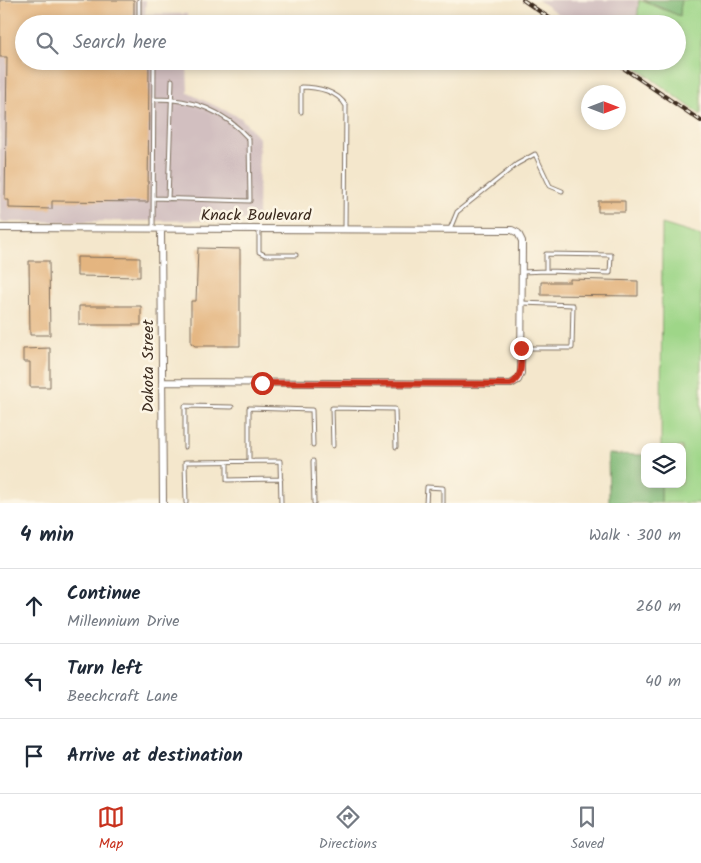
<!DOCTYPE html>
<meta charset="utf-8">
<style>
:root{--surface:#fff;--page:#f6f6f7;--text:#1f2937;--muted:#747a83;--line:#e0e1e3;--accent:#c8321e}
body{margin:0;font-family:Kalam,sans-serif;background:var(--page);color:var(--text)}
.controls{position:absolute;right:15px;bottom:15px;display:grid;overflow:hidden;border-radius:10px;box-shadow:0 2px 8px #0003}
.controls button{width:45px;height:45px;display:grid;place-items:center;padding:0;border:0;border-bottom:1px solid var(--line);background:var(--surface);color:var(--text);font:25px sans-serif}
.compass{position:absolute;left:581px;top:85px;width:45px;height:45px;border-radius:50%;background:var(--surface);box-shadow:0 2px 8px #0003;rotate:90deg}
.stop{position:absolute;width:15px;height:15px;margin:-11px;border:4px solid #c8321e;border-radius:50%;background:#fff}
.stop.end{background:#c8321e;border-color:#fff;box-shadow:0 1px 5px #0008}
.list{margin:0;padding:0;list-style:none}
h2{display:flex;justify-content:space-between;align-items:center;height:65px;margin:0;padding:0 20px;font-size:21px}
h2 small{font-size:16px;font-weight:400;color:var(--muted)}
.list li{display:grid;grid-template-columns:32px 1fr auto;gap:15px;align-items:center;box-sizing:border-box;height:75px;padding:0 20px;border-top:1px solid var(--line)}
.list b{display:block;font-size:19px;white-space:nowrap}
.list p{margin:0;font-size:16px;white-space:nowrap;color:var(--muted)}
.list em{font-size:16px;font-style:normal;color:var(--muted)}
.icon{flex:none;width:28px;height:28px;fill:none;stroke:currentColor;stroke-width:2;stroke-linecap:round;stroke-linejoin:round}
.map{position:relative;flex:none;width:701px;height:503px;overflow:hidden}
.search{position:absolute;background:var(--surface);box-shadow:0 2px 8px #0003;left:15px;right:15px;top:15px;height:55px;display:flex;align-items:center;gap:12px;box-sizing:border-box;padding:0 18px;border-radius:28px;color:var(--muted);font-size:19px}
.sheet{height:290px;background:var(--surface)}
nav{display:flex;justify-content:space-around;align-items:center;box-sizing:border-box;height:70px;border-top:1px solid var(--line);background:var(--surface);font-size:14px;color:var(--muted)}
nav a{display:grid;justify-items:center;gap:2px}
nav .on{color:var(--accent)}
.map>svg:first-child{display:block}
</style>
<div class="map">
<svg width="701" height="503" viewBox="0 0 701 503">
<rect width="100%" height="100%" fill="#fcf5e5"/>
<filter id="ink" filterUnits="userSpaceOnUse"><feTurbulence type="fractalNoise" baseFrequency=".02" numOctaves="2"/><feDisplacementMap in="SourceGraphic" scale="10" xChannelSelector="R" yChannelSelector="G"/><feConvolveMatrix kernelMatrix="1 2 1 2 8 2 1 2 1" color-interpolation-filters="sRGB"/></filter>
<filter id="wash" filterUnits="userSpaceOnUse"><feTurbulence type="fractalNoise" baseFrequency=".0096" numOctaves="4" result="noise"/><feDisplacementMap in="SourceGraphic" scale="20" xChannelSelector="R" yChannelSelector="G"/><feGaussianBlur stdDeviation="1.12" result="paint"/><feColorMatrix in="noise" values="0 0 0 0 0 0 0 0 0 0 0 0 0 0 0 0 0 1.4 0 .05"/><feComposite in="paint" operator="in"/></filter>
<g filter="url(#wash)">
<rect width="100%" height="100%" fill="#f4e7cc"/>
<path fill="#d2bfc0" d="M 0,0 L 146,0 L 145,14 L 187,14 L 187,24 L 24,24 L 24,61 L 187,61 L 188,93 L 241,118 L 259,138 L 258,220 L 0,222 Z
M 538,0 L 639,0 L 637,24 L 573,24 Z"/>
<path fill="#9ed688" stroke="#6c8053" d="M 639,0 L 680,16 L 681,0 L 701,0 L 701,115 L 636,67 L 636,61 L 677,61 L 677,24 L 637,24 Z
M 662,224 L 701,236 L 701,503 L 661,503 L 661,484 L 682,484 L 682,447 L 661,447 Z"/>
<path fill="#7eb774" stroke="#5c7049" d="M 643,0 L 681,0 L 680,16 Z
M 608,454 L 645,455 L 645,484 L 661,484 L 661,503 L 609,503 Z"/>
<g id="blocks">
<path fill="#e4b580" d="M 0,0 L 134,0 L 134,24 L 24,24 L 24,61 L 149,61 L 148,202 L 52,201 L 52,209 L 9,208 L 9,200 L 5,200 L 7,57 L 0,57 Z
M 598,201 L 625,201 L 625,212 L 598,212 Z
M 198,248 L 240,249 L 240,346 L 195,346 L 191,343 L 191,301 L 196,301 Z
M 77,257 L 140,258 L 140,277 L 77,276 Z
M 29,261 L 49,261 L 50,335 L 30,335 Z
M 570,279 L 638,281 L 638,296 L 541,295 L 541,282 L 570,282 Z
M 79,306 L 141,306 L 141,325 L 79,325 Z
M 50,348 L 50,387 L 30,387 L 30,362 L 23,362 L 23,349 Z"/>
</g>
</g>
<g filter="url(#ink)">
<use href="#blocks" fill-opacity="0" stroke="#7c6c5b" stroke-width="1"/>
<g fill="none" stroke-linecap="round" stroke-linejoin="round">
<defs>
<path id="service" d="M 139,0 L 139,24
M 301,112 L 301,87 C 317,87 338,91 346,106 L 345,229
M 153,198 L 250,201 L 249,139 C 223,110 193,99 155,99
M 168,199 L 172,80
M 153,228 L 154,61
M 259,229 L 259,252 L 265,255 L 296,255
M 450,229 L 457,212 L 517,164 L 535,154 L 550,186 L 562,191
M 522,272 L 546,271 L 546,254 L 611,255 L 610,273 L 546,271
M 521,348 L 572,348 L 573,305 L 522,303
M 333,446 L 332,408 L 395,409 L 396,447
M 185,447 L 185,406 L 232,407
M 249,461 L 249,408 L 312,410 L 313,445
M 313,461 L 314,503
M 227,462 L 227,480 L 281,479
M 186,503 L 185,462 L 280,461 L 281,503
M 426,503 L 427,487 L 443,488 L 443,503"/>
<path id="minor" d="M 0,228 L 512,230 L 518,233 L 522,241 L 521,373 L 518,380 L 511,384 L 162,382
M 161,229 L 163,503"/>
</defs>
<use href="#service" stroke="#7c6c5b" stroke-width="5"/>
<use href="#minor" stroke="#7c6c5b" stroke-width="8"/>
<use href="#service" stroke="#fff" stroke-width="3"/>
<use href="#minor" stroke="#fff" stroke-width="6"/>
<defs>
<path id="rail" d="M 523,0 L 558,24
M 613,61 L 701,121"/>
</defs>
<use href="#rail" stroke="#3b2a1e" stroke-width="4"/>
<use href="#rail" stroke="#fcf5e5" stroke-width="2" stroke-dasharray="5.5" stroke-linecap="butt"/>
</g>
</g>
<g fill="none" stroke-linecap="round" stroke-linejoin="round" filter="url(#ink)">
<path stroke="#c8321e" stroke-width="6" d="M 262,383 L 511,384 C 524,376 521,362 521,348"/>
</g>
<g text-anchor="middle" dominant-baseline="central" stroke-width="5" stroke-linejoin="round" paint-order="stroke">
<g font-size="16" fill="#3b2a1e" stroke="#fcf5e5">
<text x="256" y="215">Knack Boulevard</text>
<text transform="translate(148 366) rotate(-90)">Dakota Street</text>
</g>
</g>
</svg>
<div class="controls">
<button><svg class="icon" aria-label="layers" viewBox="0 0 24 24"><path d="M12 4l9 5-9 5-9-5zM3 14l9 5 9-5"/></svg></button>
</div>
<svg class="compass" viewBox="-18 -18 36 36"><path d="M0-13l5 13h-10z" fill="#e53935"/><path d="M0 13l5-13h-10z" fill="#747a83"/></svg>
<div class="stop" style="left:262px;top:383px"></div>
<div class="stop end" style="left:521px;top:348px"></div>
<div class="search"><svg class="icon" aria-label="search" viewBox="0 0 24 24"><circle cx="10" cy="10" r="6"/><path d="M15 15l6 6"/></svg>Search here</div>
</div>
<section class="sheet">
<h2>4 min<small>Walk · 300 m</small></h2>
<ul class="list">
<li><svg class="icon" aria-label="ahead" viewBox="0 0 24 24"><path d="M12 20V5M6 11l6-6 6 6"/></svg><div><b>Continue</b><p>Millennium Drive</p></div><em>260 m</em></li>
<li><svg class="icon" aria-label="left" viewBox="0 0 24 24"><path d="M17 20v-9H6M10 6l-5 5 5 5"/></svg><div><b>Turn left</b><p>Beechcraft Lane</p></div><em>40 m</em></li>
<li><svg class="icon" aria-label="arrive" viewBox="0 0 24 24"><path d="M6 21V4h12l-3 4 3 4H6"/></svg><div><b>Arrive at destination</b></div></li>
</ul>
</section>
<nav>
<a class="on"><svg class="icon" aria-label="map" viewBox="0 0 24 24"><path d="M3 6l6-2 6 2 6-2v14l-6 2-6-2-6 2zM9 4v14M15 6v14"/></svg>Map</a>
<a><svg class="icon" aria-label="directions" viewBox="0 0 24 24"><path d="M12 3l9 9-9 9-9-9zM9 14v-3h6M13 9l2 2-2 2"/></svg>Directions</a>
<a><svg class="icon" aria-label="saved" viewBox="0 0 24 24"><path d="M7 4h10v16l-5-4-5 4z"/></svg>Saved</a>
</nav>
